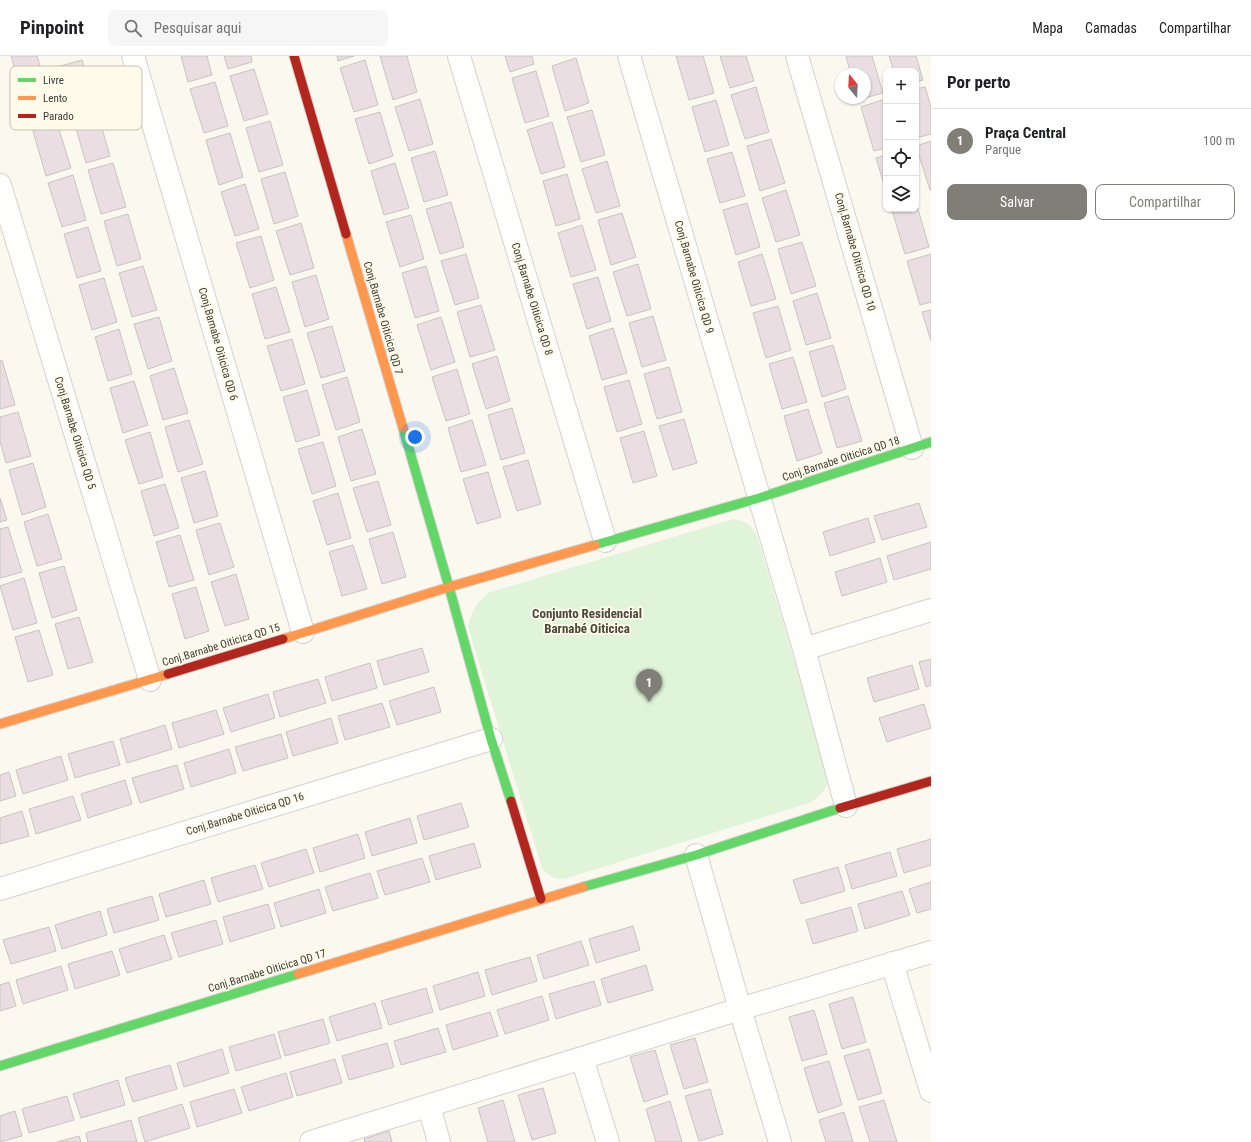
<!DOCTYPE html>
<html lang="pt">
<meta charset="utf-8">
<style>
:root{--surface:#fff;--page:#f6f6f6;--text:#202124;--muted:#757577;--line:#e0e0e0;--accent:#7f7e77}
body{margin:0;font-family:"Roboto Condensed",sans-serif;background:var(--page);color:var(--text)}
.controls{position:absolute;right:12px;top:12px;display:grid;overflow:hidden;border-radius:8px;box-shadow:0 1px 3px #0004}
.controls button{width:36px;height:36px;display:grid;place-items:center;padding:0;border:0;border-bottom:1px solid var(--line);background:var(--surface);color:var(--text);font:20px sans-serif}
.compass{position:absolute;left:835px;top:12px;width:36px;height:36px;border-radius:50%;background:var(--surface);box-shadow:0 1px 3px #0004;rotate:342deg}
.you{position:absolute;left:415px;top:381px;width:14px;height:14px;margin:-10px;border:3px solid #fff;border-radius:50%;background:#1a73e8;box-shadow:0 0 0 6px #1a73e833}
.badge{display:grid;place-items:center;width:26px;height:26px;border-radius:50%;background:var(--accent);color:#fff;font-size:13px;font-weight:700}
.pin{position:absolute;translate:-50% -33px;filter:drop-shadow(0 1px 2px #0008)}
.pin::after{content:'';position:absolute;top:21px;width:14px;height:12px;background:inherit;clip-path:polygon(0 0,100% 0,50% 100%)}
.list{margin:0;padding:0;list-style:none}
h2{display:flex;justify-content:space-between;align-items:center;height:52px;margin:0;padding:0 16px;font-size:17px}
h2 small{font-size:13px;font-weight:400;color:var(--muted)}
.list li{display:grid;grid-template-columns:26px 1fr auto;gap:12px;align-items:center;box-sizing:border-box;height:64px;padding:0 16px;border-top:1px solid var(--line)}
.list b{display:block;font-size:15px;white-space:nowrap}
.list p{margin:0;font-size:13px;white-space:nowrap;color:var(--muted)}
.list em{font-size:13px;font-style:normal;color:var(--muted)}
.actions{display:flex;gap:8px;padding:12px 16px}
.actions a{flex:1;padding:9px 0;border:1px solid var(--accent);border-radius:8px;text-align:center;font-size:14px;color:var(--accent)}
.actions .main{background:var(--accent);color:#fff}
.icon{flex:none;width:22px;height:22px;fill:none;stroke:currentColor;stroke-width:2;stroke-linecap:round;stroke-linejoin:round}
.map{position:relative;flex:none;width:931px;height:1086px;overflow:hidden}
header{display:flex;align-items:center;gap:24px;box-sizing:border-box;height:56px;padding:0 20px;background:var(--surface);border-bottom:1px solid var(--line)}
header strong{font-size:19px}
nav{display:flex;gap:22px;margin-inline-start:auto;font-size:14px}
.search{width:280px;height:36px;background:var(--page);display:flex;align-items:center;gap:10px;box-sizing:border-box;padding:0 14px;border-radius:8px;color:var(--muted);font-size:15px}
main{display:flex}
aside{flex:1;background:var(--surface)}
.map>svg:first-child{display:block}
</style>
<header>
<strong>Pinpoint</strong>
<div class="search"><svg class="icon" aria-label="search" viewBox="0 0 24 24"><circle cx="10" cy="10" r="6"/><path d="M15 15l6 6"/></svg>Pesquisar aqui</div>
<nav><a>Mapa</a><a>Camadas</a><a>Compartilhar</a></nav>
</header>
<main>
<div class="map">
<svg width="931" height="1086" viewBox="0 0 931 1086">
<rect width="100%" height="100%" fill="#faf8ef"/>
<path fill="#dff4d8" d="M 733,463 C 745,465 752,469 757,480 L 829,721 C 826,734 821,741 809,747 L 564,823 C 554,823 548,820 542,812 L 468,571 C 472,554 476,548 488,537 Z"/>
<path fill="#eadee3" stroke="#c7c4c1" d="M 11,0 L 37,0 L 40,10 L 16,17 Z
M 181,0 L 207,0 L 212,19 L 188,26 Z
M 224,0 L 251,0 L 252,6 L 228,13 Z
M 337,0 L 354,0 L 338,5 Z
M 380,0 L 407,0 L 417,36 L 393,44 Z
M 505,0 L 532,0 L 534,8 L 510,16 Z
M 676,0 L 703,0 L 714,37 L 689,44 Z
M 720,0 L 746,0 L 754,25 L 730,32 Z
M 846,0 L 872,0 L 883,37 L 865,42 L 865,18 L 851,18 Z
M 889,0 L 916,0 L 923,24 L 916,26 L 916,15 L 894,15 Z
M 576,2 L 589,47 L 565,55 L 552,10 Z
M 82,4 L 95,48 L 71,56 L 57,11 Z
M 365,4 L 378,49 L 354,56 L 340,12 Z
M 254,13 L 268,58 L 244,65 L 230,20 Z
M 536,15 L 549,60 L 525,67 L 512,22 Z
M 215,26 L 228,70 L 204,77 L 190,33 Z
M 756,31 L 769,76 L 745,83 L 731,39 Z
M 925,31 L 931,51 L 931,78 L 916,82 L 916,33 Z
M 420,43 L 433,88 L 409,95 L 395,51 Z
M 885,43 L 886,92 L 874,95 L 861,51 Z
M 716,44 L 729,89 L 705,96 L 692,51 Z
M 592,54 L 605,99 L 581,106 L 567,61 Z
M 97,55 L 110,100 L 86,107 L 73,62 Z
M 380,56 L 393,100 L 369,108 L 355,63 Z
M 270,65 L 283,109 L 259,116 L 246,72 Z
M 552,66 L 565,111 L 541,118 L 527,74 Z
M 57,67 L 71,112 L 46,120 L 33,75 Z
M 230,77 L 243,121 L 219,129 L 206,84 Z
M 771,83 L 785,127 L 760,135 L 747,90 Z
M 931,85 L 931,134 L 930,134 L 916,90 Z
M 435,95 L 448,139 L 424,146 L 411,102 Z
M 732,96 L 745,140 L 720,147 L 707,103 Z
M 886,99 L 886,135 L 876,102 Z
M 607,105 L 620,150 L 596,157 L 582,113 Z
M 113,107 L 126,151 L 101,158 L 88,114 Z
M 395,107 L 409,152 L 384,159 L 371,115 Z
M 285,116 L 298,160 L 274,168 L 261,123 Z
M 567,118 L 580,163 L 556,170 L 543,125 Z
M 73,119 L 86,164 L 62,171 L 48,127 Z
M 245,128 L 259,173 L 235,180 L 221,136 Z
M 786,134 L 800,179 L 776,186 L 762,142 Z
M 451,146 L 464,191 L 440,198 L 426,153 Z
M 916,146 L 929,191 L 905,198 L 892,154 L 916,153 Z
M 747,147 L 760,191 L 736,199 L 723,154 Z
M 622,157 L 636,201 L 611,209 L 598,164 Z
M 128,158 L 141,203 L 117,210 L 104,165 Z
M 411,159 L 424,203 L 400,211 L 386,166 Z
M 301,167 L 314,212 L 290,219 L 276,175 Z
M 582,169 L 596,214 L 571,221 L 558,177 Z
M 88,171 L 101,215 L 77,222 L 64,178 Z
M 261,180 L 274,224 L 250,232 L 236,187 Z
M 802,186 L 816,230 L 791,238 L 778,193 Z
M 466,198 L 479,242 L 455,249 L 441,205 Z
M 762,198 L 776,243 L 751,250 L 738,206 Z
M 931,198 L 931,246 L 920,249 L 907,205 Z
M 638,208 L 651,253 L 627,260 L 613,216 Z
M 143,210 L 157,254 L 132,261 L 119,217 Z
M 426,210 L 439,255 L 415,262 L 402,217 Z
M 316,219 L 329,263 L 305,271 L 292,226 Z
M 598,221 L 611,265 L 587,273 L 573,228 Z
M 104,222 L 117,266 L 92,274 L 79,229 Z
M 276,231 L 290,276 L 265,283 L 252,238 Z
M 817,237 L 831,282 L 806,289 L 793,245 Z
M 481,249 L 495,294 L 470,301 L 457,256 Z
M 778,250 L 791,294 L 766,302 L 753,257 Z
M 931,254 L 931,285 L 922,256 Z
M 653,260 L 666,304 L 642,311 L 629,267 Z
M 159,261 L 172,305 L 148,313 L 134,268 Z
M 441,261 L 455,306 L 431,314 L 417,269 Z
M 332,270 L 345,315 L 321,322 L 307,277 Z
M 613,272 L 627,317 L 602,324 L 589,280 Z
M 119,273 L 132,318 L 108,325 L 95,281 Z
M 292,283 L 305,328 L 281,335 L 267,290 Z
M 833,289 L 846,333 L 822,341 L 809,296 Z
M 497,300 L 510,345 L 486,353 L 472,308 Z
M 793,301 L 807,346 L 782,353 L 769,308 Z
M 2,304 L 15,349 L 0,353 L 0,305 Z
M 669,311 L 682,356 L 657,363 L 644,318 Z
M 174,312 L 188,357 L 163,364 L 150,320 Z
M 457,313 L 470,358 L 446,365 L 432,321 Z
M 347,321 L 360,366 L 336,374 L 322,329 Z
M 629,324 L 642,368 L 617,376 L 604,331 Z
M 134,325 L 148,369 L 123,377 L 110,332 Z
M 307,334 L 320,379 L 296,386 L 283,341 Z
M 848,340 L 862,385 L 837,392 L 824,347 Z
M 512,352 L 525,397 L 501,404 L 488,359 Z
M 808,353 L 822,397 L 797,405 L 784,360 Z
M 18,356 L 31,400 L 6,407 L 0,385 L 0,361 Z
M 684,363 L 697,407 L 673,414 L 659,370 Z
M 189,364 L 203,408 L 178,416 L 165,371 Z
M 472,364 L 486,409 L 461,416 L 448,372 Z
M 362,373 L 376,418 L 351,425 L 338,381 Z
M 644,375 L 657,420 L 633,427 L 620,382 Z
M 150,376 L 163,421 L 139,428 L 125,384 Z
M 323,386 L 336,430 L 312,438 L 298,393 Z
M 528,404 L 541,448 L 517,455 L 503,411 Z
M 33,407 L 46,451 L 22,459 L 9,414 Z
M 205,415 L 218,460 L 194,467 L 181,422 Z
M 488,416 L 501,461 L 477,468 L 463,423 Z
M 378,425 L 391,469 L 367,476 L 353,432 Z
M 165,428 L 179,472 L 154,480 L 141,435 Z
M 338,437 L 351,482 L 327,489 L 313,445 Z
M 0,442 L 7,464 L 0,466 Z
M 919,447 L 927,471 L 882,484 L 874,460 Z
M 48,458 L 62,503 L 37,510 L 24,466 Z
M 868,462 L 875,486 L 830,500 L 823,476 Z
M 220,467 L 234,511 L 209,519 L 196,474 Z
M 8,471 L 22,516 L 0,522 L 0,473 Z
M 393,476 L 406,521 L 382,528 L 369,483 Z
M 180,479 L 194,524 L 169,531 L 156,486 Z
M 931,486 L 931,513 L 894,524 L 887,500 Z
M 353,489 L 367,533 L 342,540 L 329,496 Z
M 880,502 L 887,526 L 842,540 L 835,516 Z
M 64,510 L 77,554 L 52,562 L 39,517 Z
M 236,518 L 249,563 L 225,570 L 211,526 Z
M 24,522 L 37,567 L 13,574 L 0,530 Z
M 196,531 L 209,575 L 185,583 L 172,538 Z
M 79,561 L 93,606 L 68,613 L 55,568 Z
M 39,574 L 53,619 L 28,626 L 15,581 Z
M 422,592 L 429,616 L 384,629 L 377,605 Z
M 931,603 L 931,629 L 926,631 L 919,606 Z
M 370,607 L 377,632 L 332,645 L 325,621 Z
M 912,609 L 919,633 L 874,646 L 867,622 Z
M 318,623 L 326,647 L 280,661 L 273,636 Z
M 434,631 L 441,656 L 397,669 L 389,645 Z
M 268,638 L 275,662 L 231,676 L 223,652 Z
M 382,647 L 390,671 L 345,684 L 338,660 Z
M 924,648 L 931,672 L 887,686 L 879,662 Z
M 216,654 L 224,678 L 179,692 L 172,667 Z
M 331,662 L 338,687 L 293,700 L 286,676 Z
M 165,669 L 172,693 L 127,707 L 120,683 Z
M 281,678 L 288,702 L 243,715 L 235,691 Z
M 113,685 L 120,709 L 75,722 L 68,698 Z
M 229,693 L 236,717 L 191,731 L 184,707 Z
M 61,700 L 68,724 L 23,738 L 16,714 Z
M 177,709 L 184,733 L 140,747 L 132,722 Z
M 9,716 L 16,740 L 0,745 L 0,719 Z
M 125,724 L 132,748 L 88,762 L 81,738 Z
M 73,740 L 81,764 L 36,778 L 29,753 Z
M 461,747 L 469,771 L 424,784 L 417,760 Z
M 22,755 L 29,780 L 0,788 L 0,762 Z
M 410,762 L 417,787 L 372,800 L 365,776 Z
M 358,778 L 365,802 L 320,816 L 313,792 Z
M 931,783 L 931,809 L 904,817 L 897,793 Z
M 474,787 L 481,811 L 436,824 L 429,800 Z
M 306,793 L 314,817 L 269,831 L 261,807 Z
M 890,796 L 897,820 L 852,833 L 845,809 Z
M 422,802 L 430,826 L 385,839 L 377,815 Z
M 255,809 L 263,833 L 218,846 L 211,822 Z
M 838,811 L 845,835 L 801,848 L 793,824 Z
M 370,817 L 378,842 L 333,855 L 325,831 Z
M 204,824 L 211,848 L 166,861 L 159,838 Z
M 931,826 L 931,853 L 917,857 L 909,833 Z
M 319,833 L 326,857 L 281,871 L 274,847 Z
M 902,835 L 910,859 L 865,873 L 858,848 Z
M 152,840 L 159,864 L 114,877 L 107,853 Z
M 268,848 L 275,872 L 230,886 L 223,861 Z
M 851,851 L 858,875 L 813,888 L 806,864 Z
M 100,855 L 107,879 L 62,893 L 55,869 Z
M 216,864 L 223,888 L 179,901 L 171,877 Z
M 633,870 L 640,894 L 596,907 L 589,883 Z
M 49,871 L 56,895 L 11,908 L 3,884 Z
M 164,879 L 172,903 L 127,917 L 119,893 Z
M 581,885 L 589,909 L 544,923 L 537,899 Z
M 112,895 L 120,919 L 75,933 L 68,908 Z
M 530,901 L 537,925 L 492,939 L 485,914 Z
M 646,909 L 653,934 L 608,947 L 601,923 Z
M 61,910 L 68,934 L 23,948 L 16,924 Z
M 478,916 L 485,940 L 440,954 L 433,930 Z
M 594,925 L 601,949 L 556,963 L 549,938 Z
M 9,926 L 16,950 L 0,955 L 0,929 Z
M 426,932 L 433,956 L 389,969 L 381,945 Z
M 542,940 L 549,964 L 505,978 L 497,954 Z
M 853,941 L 866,986 L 842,993 L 829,948 Z
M 375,947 L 382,972 L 337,985 L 329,961 Z
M 814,954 L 827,998 L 802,1005 L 789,961 Z
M 490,956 L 498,980 L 453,994 L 446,969 Z
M 323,963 L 330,987 L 285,1000 L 278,976 Z
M 438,972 L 446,996 L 401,1009 L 394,985 Z
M 274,978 L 281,1002 L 236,1015 L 229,991 Z
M 695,982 L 708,1026 L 684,1033 L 670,989 Z
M 387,987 L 394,1011 L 349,1024 L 342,1000 Z
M 222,993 L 229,1017 L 184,1031 L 177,1007 Z
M 869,993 L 882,1037 L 858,1044 L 844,1000 Z
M 655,994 L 668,1038 L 644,1046 L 630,1001 Z
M 335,1003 L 342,1027 L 297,1040 L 290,1016 Z
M 829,1005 L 842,1049 L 818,1057 L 804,1012 Z
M 170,1009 L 177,1033 L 133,1046 L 125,1022 Z
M 286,1017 L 293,1041 L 249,1055 L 241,1031 Z
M 118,1024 L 125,1049 L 81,1062 L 73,1038 Z
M 543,1032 L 556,1077 L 532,1084 L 518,1039 Z
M 234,1033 L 242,1057 L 197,1071 L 190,1046 Z
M 710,1033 L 723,1078 L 699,1085 L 685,1040 Z
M 67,1040 L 74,1064 L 29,1077 L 22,1053 Z
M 503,1044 L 515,1086 L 488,1086 L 478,1052 Z
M 884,1044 L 897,1086 L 870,1086 L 859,1051 Z
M 670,1045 L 682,1086 L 656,1086 L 646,1053 Z
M 182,1048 L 190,1072 L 145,1086 L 138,1062 Z
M 15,1055 L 22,1080 L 0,1086 L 0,1060 Z
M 844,1056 L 853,1086 L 826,1086 L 819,1064 Z
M 131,1064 L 137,1086 L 88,1086 L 86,1077 Z
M 389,1075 L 392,1086 L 365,1086 L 364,1083 Z
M 79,1080 L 81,1086 L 57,1086 Z"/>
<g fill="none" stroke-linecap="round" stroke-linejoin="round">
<defs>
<path id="street" d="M 133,0 L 303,576
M 459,0 L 605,485
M 629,0 L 804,593 L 846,750
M 797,0 L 912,392
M 0,129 L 150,624
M 804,593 L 931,554
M 696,799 L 740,953 L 780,1086
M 0,833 L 491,683
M 892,907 L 931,1035
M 582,1002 L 608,1086
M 429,1050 L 439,1086
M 311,1086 L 740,953 L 931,896"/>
<path id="fast" d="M 403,372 L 449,531 L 491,683 L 511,745
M 595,489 L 759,442 L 931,386
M 583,831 L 696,799 L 840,752
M 0,1010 L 298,918"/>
<path id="slow" d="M 346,178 L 403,372
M 283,583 L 449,531 L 595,489
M 0,668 L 168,618
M 298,918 L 583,831"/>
<path id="jam" d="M 294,0 L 346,178
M 168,618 L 283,583
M 511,745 L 541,843
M 840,752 L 931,725"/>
</defs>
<use href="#street" stroke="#d4d2cc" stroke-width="24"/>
<use href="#fast" stroke="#d4d2cc" stroke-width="11"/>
<use href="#slow" stroke="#d4d2cc" stroke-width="11"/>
<use href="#jam" stroke="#d4d2cc" stroke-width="11"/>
<use href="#street" stroke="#fefefd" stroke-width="22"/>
<use href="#fast" stroke="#63d668" stroke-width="9"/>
<use href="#slow" stroke="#ff974d" stroke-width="9"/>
<use href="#jam" stroke="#b3261e" stroke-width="9"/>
</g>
<g text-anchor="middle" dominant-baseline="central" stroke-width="4" stroke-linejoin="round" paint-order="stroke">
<g font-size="11" fill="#3d3c36" stroke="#fefbeb">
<text transform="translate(855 196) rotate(74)">Conj.Barnabe Oiticica QD 10</text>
<text transform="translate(694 221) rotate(74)">Conj.Barnabe Oiticica QD 9</text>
<text transform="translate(532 243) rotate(73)">Conj.Barnabe Oiticica QD 8</text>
<text transform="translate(383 262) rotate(74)">Conj.Barnabe Oiticica QD 7</text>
<text transform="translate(218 288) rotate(74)">Conj.Barnabe Oiticica QD 6</text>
<text transform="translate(75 377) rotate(73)">Conj.Barnabe Oiticica QD 5</text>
<text transform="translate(841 403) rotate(-18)">Conj.Barnabe Oiticica QD 18</text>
<text transform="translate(221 589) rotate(-17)">Conj.Barnabe Oiticica QD 15</text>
<text transform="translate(245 758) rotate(-17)">Conj.Barnabe Oiticica QD 16</text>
<text transform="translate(267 915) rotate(-17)">Conj.Barnabe Oiticica QD 17</text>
</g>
<g font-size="13" font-weight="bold" fill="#4a483b" stroke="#fefbeb">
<text x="587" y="557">Conjunto Residencial<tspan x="587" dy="15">Barnabé Oiticica</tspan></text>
</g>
</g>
<rect x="10" y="10" width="132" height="64" rx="6" fill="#fefbeb" stroke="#c4c2b5" stroke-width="1"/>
<rect x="18" y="22" width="18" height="4" fill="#63d668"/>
<rect x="18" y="40" width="18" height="4" fill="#ff974d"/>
<rect x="18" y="58" width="18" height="4" fill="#b3261e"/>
<g font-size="11" fill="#3d3c36">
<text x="43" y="28">Livre</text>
<text x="43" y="46">Lento</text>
<text x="43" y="64">Parado</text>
</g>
</svg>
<div class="controls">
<button>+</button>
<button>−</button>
<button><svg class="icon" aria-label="locate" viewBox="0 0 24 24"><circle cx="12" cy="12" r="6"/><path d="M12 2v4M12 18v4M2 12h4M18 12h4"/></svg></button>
<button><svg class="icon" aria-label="layers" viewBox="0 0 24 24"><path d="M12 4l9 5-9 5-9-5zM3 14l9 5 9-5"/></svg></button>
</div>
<svg class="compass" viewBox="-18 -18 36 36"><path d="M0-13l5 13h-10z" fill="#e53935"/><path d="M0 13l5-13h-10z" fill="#757577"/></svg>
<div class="you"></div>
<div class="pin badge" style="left:649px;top:646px">1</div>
</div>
<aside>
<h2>Por perto<small></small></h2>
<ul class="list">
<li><span class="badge">1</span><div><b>Praça Central</b><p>Parque</p></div><em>100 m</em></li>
</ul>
<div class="actions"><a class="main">Salvar</a><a>Compartilhar</a></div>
</aside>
</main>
